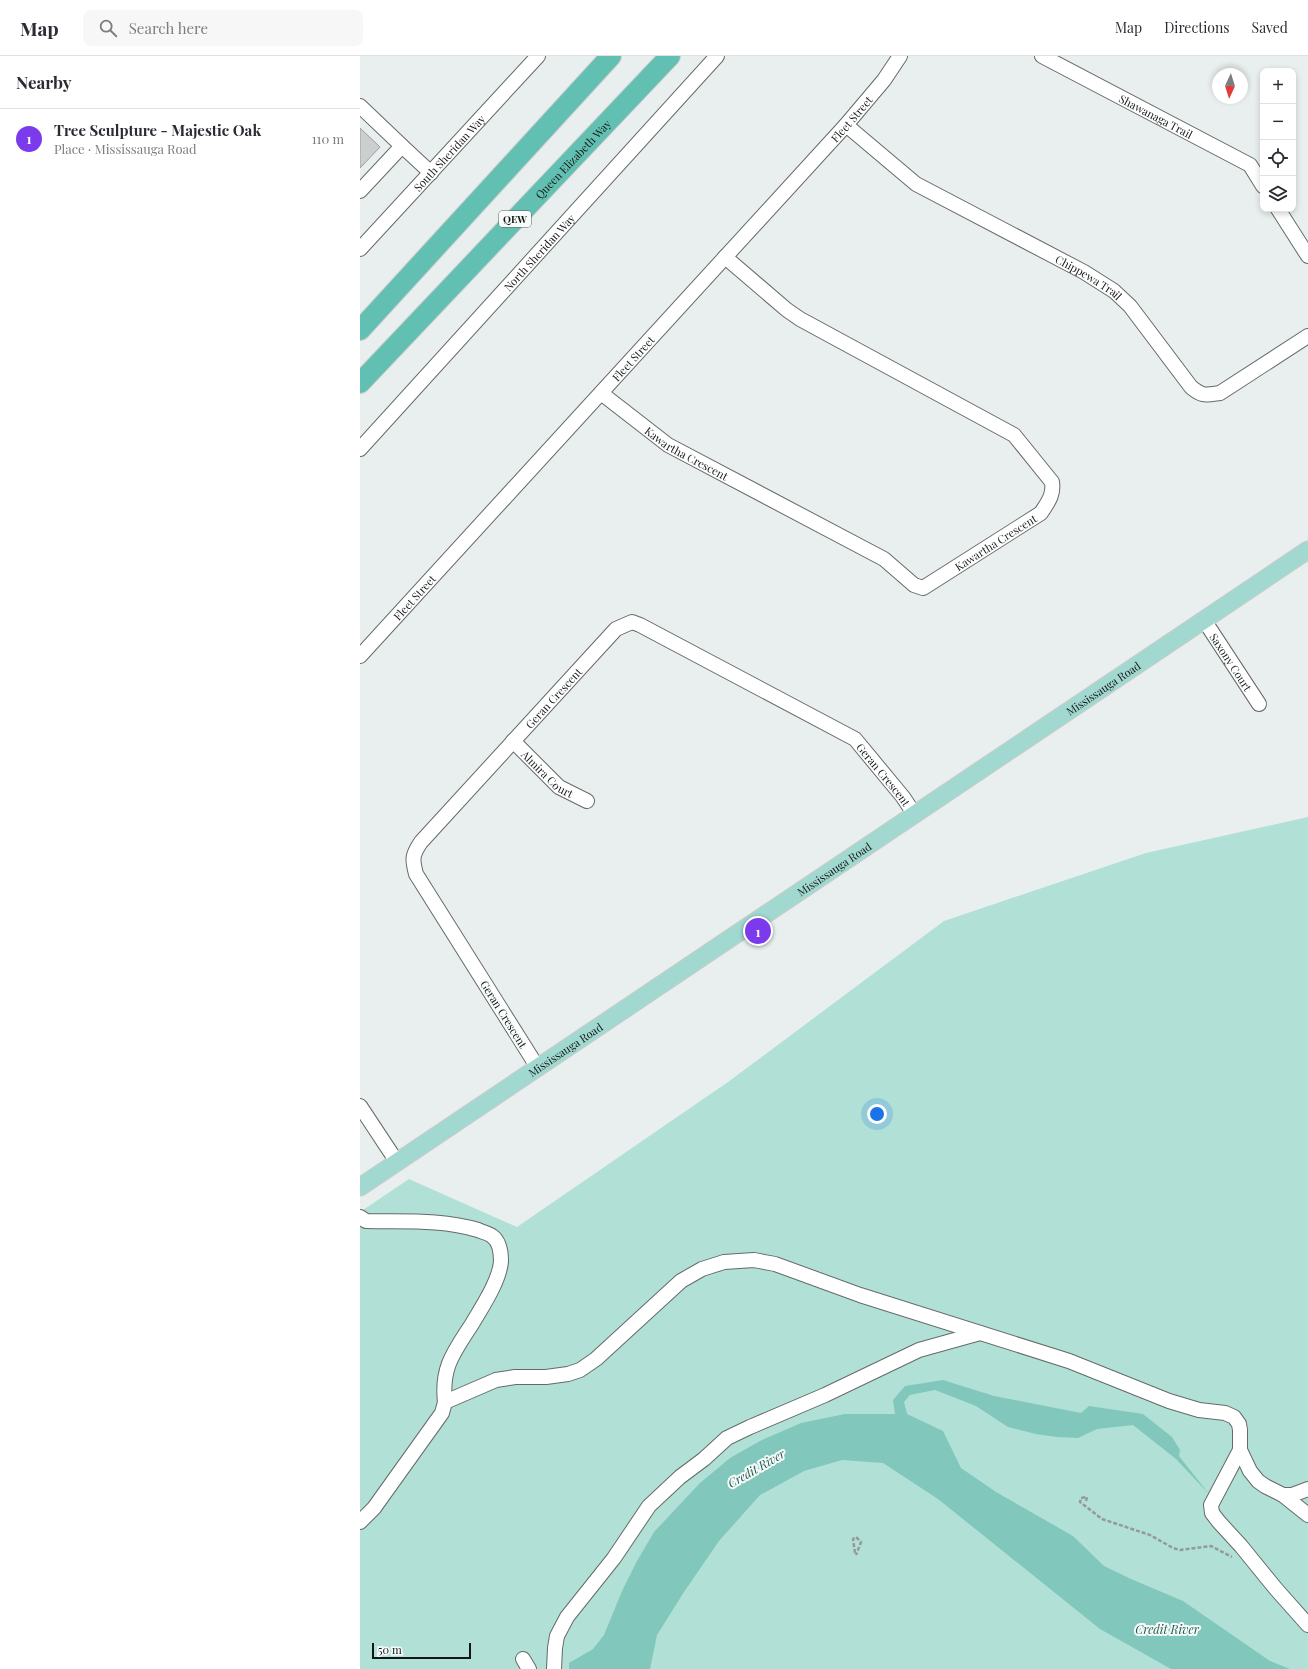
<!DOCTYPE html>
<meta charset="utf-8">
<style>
:root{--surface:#fff;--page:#f7f7f7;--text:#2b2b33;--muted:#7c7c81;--line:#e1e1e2;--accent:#7c3aed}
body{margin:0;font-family:"Playfair Display",serif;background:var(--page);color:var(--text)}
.controls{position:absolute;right:12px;top:12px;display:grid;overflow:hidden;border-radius:8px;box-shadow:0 2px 6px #0003}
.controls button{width:36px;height:36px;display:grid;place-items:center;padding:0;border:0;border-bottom:1px solid var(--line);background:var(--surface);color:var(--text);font:20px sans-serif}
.compass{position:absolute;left:852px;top:12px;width:36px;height:36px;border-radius:50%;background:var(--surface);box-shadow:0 2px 6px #0003;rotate:184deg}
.scale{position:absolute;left:12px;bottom:10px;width:99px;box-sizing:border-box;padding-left:4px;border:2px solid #141616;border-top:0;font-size:11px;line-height:14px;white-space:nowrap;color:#141616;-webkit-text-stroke:3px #f7fcfb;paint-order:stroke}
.you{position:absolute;left:517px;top:1058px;width:14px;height:14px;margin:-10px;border:3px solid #fff;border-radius:50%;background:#1a73e8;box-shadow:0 0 0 6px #1a73e833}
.badge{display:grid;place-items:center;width:26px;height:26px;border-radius:50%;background:var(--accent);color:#fff;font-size:13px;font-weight:700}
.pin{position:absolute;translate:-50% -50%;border:2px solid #fff;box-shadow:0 1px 4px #0006}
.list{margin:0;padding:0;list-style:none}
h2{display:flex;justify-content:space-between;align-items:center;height:52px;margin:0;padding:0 16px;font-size:17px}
h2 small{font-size:13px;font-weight:400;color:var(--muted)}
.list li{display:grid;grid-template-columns:26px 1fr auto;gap:12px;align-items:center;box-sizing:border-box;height:60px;padding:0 16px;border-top:1px solid var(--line)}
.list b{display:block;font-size:15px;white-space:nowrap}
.list p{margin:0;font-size:13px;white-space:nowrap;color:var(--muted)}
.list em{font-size:13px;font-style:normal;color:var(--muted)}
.icon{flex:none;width:22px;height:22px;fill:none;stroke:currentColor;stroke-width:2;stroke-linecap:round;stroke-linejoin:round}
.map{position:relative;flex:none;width:948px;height:1613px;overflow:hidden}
header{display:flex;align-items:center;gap:24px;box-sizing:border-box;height:56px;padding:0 20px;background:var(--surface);border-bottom:1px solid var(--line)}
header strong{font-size:19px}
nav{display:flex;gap:22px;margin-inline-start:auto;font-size:14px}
.search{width:280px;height:36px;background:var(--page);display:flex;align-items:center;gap:10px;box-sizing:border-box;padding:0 14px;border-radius:8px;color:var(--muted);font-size:15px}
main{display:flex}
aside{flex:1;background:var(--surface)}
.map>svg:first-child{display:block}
</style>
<header>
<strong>Map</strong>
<div class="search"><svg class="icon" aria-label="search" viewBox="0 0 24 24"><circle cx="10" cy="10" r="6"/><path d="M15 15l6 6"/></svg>Search here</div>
<nav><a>Map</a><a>Directions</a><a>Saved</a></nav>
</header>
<main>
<aside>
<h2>Nearby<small></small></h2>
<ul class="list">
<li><span class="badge">1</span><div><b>Tree Sculpture - Majestic Oak</b><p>Place · Mississauga Road</p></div><em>110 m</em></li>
</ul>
</aside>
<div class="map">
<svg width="948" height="1613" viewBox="0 0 948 1613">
<rect width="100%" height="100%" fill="#e9efee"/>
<path fill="#b1e0d7" d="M 948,761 L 948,1613 L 0,1613 L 0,1156 L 49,1123 L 157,1171 L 368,1026 L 584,865 L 786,797 Z"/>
<path fill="#81c7bb" d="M 583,1324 L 634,1340 L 721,1357 L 729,1350 L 783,1358 L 812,1381 L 820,1394 L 819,1400 L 849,1438 L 816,1403 L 773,1369 L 737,1373 L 718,1382 L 697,1381 L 676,1378 L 648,1371 L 616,1350 L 575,1334 L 550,1339 L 544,1346 L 547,1358 L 583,1375 L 601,1412 L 636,1436 L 713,1480 L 744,1510 L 771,1523 L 823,1545 L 910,1605 L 930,1613 L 811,1613 L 740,1573 L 578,1443 L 523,1407 L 482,1404 L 444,1415 L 400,1439 L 359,1485 L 324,1536 L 297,1579 L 290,1613 L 209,1613 L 209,1607 L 233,1593 L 244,1579 L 262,1535 L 277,1505 L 294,1476 L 340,1427 L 370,1402 L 400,1385 L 441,1367 L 485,1358 L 535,1358 L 533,1344 L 545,1330 Z"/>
<path fill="#cbd0cf" stroke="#989d9c" d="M 0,72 L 20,91 L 0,112 Z"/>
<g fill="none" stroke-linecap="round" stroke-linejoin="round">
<defs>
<g id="minor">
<path id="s1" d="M 682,0 L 890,109 L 903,130"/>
<path d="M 0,50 L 42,90 L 0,135"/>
<path id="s2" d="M 486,69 L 556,128 L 724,216 L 754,235 L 770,250 L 831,331 C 843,341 846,339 860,337 L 948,280"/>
<path d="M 42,90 L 71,117"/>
<path d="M 918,153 L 948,200"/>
<path id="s3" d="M 0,193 L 178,0"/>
<path id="s4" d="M 241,337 L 308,389 L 524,503 L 554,529 L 563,532 L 681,457 C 688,446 694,439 692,426 L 654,379 L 440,263 L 427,254 L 365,201"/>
<path id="s5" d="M 0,393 L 357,0"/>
<path id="s6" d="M 844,564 L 899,648"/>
<path id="s7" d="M 0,600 L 486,69 L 524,24 L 540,0"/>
<path id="s8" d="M 153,685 L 199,731 L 227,745"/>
<path id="s9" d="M 178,1012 L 56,818 C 52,803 52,799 61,786 L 256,573 L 272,566 L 280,569 L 495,683 L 543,741 L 555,759"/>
<path d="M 0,1050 L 37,1106"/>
<path d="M 0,1161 L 6,1165 C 43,1166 82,1163 118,1174 C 122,1176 128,1177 132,1180 C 139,1185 141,1196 141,1205 C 140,1224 122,1251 112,1268 C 94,1296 81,1311 85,1346"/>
<path d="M 880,1394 L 851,1449 L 852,1457 L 859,1466 L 881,1490 L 916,1533 L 948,1569"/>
<path d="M 923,1439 L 932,1439 L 948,1433"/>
<path d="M 0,1466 L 14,1452 L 82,1357 L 85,1346 L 136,1324 L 155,1321 L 186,1321 L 208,1318 L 220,1314 L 236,1303 L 321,1225 L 342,1213 L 364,1206 L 394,1204 L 415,1208 L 500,1239 L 709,1305 L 809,1345 L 839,1354 L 865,1357 L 874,1361 L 879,1368 L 880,1374 L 880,1394 L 890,1415 L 898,1425 L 905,1430 L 923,1439 L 948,1459"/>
<path d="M 163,1603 L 169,1613"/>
<path d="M 194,1613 L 195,1592 L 197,1580 L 207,1561 L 254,1502 L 289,1450 L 320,1421 L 344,1403 L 367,1382 L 390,1371 L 465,1339 L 559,1294 L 620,1277"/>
</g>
<g id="major">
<path id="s10" d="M 0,1131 L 948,494"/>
</g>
<g id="highway">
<path d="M 0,274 L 251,0"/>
<path id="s11" d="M 0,327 L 310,0"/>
</g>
</defs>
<use href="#minor" stroke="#656a69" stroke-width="16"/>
<use href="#major" stroke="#cbcccc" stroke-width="19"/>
<use href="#highway" stroke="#cbcccc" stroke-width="22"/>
<path stroke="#959a99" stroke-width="2.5" stroke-dasharray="4 2" stroke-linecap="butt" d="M 726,1445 L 727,1441 L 721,1442 L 720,1446 L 742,1463 L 790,1479 L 813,1492 L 820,1494 L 851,1490 L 872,1501
M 495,1497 L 493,1483 L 496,1481 L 501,1486 L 496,1499"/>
<use href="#minor" stroke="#fff" stroke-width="14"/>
<use href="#major" stroke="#a1d9d1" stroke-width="17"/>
<use href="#highway" stroke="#62c0b2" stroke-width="20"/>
</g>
<g text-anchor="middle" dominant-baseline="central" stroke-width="4" stroke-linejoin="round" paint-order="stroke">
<rect fill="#f7fcfb" stroke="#585b5b" stroke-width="1" x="139" y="155" width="32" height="16" rx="3"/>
<g font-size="10" font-weight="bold" fill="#141616">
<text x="155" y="163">QEW</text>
</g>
<g font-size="11" fill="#141616" stroke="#f7fcfb">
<text stroke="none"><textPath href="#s1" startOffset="129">Shawanaga Trail</textPath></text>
<text stroke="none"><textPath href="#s7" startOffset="728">Fleet Street</textPath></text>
<text stroke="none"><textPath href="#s3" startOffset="131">South Sheridan Way</textPath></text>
<text stroke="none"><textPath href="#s11" startOffset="309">Queen Elizabeth Way</textPath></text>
<text stroke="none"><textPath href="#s5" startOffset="266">North Sheridan Way</textPath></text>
<text stroke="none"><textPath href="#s2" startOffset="288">Chippewa Trail</textPath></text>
<text stroke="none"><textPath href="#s7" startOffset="404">Fleet Street</textPath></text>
<text stroke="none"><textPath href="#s4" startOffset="105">Kawartha Crescent</textPath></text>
<text stroke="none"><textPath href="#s4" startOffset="464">Kawartha Crescent</textPath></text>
<text stroke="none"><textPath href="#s7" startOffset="80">Fleet Street</textPath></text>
<text stroke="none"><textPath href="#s6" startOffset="50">Saxony Court</textPath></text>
<text stroke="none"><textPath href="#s10" startOffset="895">Mississauga Road</textPath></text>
<text stroke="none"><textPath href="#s9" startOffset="459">Geran Crescent</textPath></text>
<text stroke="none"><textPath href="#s8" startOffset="48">Almira Court</textPath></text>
<text stroke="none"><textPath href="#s9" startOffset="867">Geran Crescent</textPath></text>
<text stroke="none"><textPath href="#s10" startOffset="571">Mississauga Road</textPath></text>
<text transform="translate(144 958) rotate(58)">Geran Crescent</text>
<text stroke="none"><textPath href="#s10" startOffset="247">Mississauga Road</textPath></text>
</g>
<g font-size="12" font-style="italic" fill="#1e5950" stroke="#f7fcfb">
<text transform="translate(396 1412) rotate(-30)">Credit River</text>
<text x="807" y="1573">Credit River</text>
</g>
</g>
</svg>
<div class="controls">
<button>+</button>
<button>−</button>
<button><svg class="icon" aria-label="locate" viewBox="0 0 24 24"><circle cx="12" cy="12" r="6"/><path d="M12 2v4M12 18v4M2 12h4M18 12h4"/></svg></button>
<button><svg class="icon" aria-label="layers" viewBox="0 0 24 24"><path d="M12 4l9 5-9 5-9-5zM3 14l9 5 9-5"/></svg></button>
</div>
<svg class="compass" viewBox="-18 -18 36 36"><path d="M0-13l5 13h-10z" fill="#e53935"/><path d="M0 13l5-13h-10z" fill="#7c7c81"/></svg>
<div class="scale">50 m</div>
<div class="you"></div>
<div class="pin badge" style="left:398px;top:875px">1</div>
</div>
</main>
